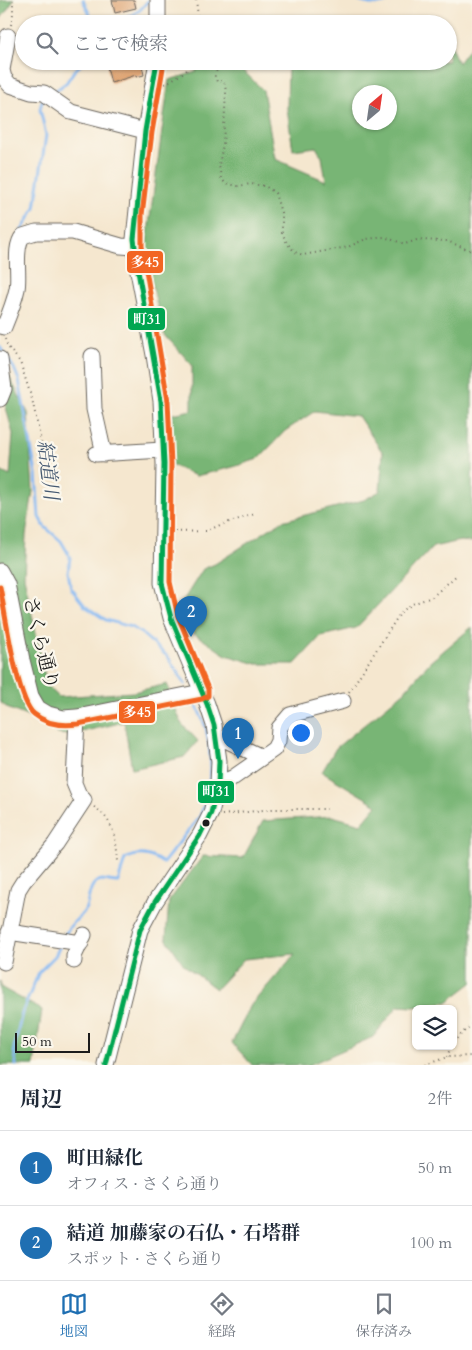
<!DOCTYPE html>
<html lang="ja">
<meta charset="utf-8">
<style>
:root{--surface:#fff;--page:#f6f6f7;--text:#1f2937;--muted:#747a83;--line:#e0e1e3;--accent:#1f6fb2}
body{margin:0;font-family:Cardo,"Noto Serif JP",serif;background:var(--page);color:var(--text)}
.controls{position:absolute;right:15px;bottom:15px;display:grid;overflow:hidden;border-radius:8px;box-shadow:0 1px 4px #0004}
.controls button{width:45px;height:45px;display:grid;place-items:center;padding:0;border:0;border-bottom:1px solid var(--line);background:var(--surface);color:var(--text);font:25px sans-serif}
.compass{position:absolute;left:352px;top:85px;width:45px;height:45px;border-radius:50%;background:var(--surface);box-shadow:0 1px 4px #0004;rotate:29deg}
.scale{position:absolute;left:15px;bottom:12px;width:75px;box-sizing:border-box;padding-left:5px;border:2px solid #1c1c1c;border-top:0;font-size:14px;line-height:18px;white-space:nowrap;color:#1c1c1c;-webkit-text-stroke:4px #fbf7ec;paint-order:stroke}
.you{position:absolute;left:300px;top:732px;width:18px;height:18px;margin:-12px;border:4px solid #fff;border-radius:50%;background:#1a73e8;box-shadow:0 0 0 8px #1a73e833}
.badge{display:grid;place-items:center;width:32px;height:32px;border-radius:50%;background:var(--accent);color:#fff;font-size:16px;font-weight:700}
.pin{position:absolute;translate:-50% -41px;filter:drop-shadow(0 1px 2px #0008)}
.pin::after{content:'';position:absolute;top:26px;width:18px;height:15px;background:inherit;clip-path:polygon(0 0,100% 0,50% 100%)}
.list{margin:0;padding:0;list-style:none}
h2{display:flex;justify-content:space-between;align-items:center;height:65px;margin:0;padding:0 20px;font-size:21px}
h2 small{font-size:16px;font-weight:400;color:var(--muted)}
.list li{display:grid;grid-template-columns:32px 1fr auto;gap:15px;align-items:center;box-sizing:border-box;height:75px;padding:0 20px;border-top:1px solid var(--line)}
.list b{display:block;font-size:19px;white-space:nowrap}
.list p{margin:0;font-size:16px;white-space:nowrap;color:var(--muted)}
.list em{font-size:16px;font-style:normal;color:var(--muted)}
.icon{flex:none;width:28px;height:28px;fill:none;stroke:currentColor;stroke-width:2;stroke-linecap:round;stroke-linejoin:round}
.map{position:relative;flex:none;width:472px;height:1065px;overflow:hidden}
.search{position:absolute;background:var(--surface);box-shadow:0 1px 4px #0004;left:15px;right:15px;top:15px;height:55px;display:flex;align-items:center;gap:12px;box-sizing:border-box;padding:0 18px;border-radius:28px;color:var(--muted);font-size:19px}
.sheet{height:215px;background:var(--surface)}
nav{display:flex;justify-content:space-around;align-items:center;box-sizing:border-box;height:70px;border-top:1px solid var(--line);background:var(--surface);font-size:14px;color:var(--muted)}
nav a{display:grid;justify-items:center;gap:2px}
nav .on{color:var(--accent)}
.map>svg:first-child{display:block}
</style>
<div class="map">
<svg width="472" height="1065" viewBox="0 0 472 1065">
<rect width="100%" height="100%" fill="#fbf7ec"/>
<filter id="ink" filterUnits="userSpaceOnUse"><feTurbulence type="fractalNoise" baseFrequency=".02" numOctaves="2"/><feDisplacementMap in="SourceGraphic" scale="10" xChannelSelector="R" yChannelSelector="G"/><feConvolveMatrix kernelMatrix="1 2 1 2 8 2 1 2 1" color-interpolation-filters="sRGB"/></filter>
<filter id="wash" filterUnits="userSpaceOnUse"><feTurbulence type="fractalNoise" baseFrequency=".0096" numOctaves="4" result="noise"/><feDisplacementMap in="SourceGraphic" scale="20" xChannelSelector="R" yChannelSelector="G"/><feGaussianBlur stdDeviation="1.12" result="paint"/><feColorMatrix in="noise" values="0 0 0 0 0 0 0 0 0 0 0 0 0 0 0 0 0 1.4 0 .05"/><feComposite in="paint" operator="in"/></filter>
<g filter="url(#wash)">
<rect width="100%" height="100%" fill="#f5e7cf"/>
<path fill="#78b574" stroke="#4a6848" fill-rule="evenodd" d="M 0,0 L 14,0 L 0,20 Z
M 448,40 L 458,63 L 472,44 L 472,542 L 460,541 L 433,547 L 356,628 L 321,636 L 295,664 L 257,664 L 226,655 L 193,633 L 181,604 L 203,569 L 215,564 L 282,521 L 364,500 L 380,491 L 383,453 L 358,416 L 315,411 L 285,431 L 258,459 L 233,467 L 196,476 L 171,465 L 172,414 L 192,410 L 192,365 L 164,334 L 145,254 L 169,80 L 196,72 L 197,61 L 233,61 L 263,90 L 275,159 L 326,181 L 322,157 L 316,147 L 293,150 L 287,109 L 288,61 L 448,61 ZM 360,92 L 390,92 L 390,122 L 360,122 Z
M 0,359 L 28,413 L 33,491 L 26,535 L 24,577 L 47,686 L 59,697 L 134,692 L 167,684 L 181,723 L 198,741 L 184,757 L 132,769 L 124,722 L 69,735 L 58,734 L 44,723 L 9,709 L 0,702 L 0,471 L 10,476 L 13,434 L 0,385 Z
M 472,627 L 472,983 L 447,1002 L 414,1007 L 398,1006 L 373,1037 L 309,1065 L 252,1065 L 232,1043 L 251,1005 L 295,954 L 244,959 L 216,989 L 184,965 L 166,938 L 169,901 L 203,856 L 243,858 L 263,821 L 332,816 L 361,824 L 377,805 L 322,772 L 336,748 L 404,692 L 430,662 Z
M 0,981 L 2,988 L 42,1010 L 34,1065 L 0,1065 Z"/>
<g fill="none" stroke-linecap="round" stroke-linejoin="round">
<path stroke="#85b8f2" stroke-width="3" d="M 83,0 L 94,24
M 356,0 C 367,5 380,6 391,0
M 117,24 L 140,10 L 148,1
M 52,93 L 66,83 L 74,71 L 85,61
M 22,230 L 35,208 L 46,135 L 40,109 L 42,101 L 45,98
M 0,347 L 14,368 L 19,380 L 36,474 L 39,517 L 44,526 L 61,541 L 68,553 L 70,558 L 68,572 L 71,588 L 85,606 L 106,620 L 131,627 L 141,633 L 167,656 L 185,684
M 65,935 C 69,925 76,921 83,913 C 91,904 86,882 102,880 C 106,880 113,882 118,882 L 125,859 C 139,852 150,854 163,863 L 200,816 L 206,801 L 211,768 L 209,745 L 206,728 L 196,704
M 16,1065 L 14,1048 L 22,1013 L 39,972 L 55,956 L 60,946"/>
</g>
<g id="blocks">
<path fill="#dea270" d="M 112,0 L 134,0 L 136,8 L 115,13 Z
M 132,61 L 141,61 L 144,75 L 136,77 L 136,75 L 111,83 L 107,67 Z"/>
</g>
</g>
<g filter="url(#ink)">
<use href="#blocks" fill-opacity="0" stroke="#68635b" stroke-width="1"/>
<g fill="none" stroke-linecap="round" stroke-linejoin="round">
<defs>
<path id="minor" d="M 158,0 L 158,24
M 8,36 L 2,70 L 4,78 L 10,85 L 31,92 L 44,93 L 71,112 L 145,131
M 0,326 L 4,327 C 9,315 14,303 17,289 C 20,274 13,247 23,236 L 36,232 L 73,232 L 121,246 L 134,247
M 92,356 L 94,409 L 104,454
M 0,359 L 4,389 L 0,399
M 96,454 L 163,450
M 0,571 L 7,584 L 22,660 L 31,696 L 38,708 L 48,714 L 63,718 L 77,717 L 201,692
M 217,736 L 262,757
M 218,784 L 234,777 L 274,749 L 278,741 L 279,728 L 290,715 L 343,701
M 9,932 L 81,943
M 74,961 L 74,956 L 84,935
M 4,962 L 18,890 L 23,882 L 55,844 L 84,800 L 79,795 L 74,783 L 77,717
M 106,1065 L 140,930 L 155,902 L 200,835 L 211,813 L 218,784 L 219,761 L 214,725 L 207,704 L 171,618 L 162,583 L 164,464 L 161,401 L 154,355 L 138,271 L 134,239 L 145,131 L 157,61"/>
</defs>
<use href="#minor" stroke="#68635b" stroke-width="17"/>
<path stroke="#68635b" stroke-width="2" stroke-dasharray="1 4" stroke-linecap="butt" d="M 196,0 L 199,24
M 11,25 L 13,14 L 13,0
M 219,61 L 215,76 L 217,82 L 222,81 L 225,84 L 226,93 L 223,144 L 219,165 L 221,178 L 225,183 L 238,186 L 251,184 L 265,186 L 275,193 L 282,216 L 282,233 L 287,243 L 295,252 L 303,255 L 348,247 L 366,239 L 384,237 L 405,244 L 417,240 L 447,241 L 472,251
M 165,84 L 186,71 L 194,61
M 5,339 L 8,347 L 20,362 L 32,399 L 41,441 L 43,476
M 175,532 L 207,531 L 220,525 L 255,514
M 349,692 L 401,612 L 412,604 L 432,597 L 458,574
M 94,807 C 114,820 116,839 118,861
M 222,815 L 272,809 L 327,809
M 453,1042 L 472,1024
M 447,1057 L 451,1046
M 425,1065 L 447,1057 L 472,1056"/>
<use href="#minor" stroke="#fff" stroke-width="15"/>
<defs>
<path id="bus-1" d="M 106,1065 L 140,930 L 155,902 L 200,835 L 211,813 L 218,784 L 219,761 L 214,725 L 207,704 L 171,618 L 162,583 L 164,464 L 161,401 L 138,271 L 134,239 L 145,131 L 157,61"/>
<path id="bus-2" d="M 0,587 C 5,612 17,701 34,714 C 47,725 63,726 78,724 L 202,699 L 208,696 L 208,689 L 178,616 L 170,582 L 171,464 L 168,401 L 142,246 L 142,215 L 152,132 L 164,62"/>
</defs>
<use href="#bus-1" stroke="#fbf7ec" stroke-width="9"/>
<use href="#bus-2" stroke="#fbf7ec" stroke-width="9"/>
<use href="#bus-1" stroke="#00a651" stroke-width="5"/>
<use href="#bus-2" stroke="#f26522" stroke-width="5"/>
</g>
</g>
<circle fill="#1c1c1c" stroke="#fbf7ec" stroke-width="2" cx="206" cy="823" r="4.5"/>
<g text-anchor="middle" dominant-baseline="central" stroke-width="4.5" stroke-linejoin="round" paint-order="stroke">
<g font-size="19" fill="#1c1c1c" stroke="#fbf7ec">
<text transform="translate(41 643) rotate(76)">さくら通り</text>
</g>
<g font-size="20" font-style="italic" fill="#465a72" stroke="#fbf7ec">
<text transform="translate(48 470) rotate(83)">結道川</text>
</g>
</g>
<g stroke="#fbf7ec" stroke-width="2">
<rect x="126" y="250" width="38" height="24" rx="5" fill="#f26522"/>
<rect x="127" y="307" width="39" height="24" rx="5" fill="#00a651"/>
<rect x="118" y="700" width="38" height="24" rx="5" fill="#f26522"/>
<rect x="197" y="780" width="38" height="24" rx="5" fill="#00a651"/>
</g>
<g font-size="14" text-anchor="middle" font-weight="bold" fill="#fff">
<text x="145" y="267">多45</text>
<text x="147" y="324">町31</text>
<text x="137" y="717">多45</text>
<text x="216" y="796">町31</text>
</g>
</svg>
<div class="controls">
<button><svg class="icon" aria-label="layers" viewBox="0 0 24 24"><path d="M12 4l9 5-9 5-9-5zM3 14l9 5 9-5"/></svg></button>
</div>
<svg class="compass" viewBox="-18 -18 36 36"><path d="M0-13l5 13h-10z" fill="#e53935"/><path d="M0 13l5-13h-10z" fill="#747a83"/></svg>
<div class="scale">50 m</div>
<div class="you"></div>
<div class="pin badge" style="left:238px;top:759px">1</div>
<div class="pin badge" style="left:191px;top:637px">2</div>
<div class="search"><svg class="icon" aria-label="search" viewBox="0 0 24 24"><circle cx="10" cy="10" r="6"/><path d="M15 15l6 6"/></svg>ここで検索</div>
</div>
<section class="sheet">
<h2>周辺<small>2件</small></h2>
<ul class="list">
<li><span class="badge">1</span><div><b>町田緑化</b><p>オフィス · さくら通り</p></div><em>50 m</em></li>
<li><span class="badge">2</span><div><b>結道 加藤家の石仏・石塔群</b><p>スポット · さくら通り</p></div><em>100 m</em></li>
</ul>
</section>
<nav>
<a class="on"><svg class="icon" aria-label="map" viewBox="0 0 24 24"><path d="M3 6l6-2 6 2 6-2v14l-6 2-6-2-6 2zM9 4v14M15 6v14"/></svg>地図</a>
<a><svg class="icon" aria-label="directions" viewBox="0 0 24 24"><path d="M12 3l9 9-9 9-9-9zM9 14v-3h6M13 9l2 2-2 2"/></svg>経路</a>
<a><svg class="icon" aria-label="saved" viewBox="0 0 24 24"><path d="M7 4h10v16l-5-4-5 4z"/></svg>保存済み</a>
</nav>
